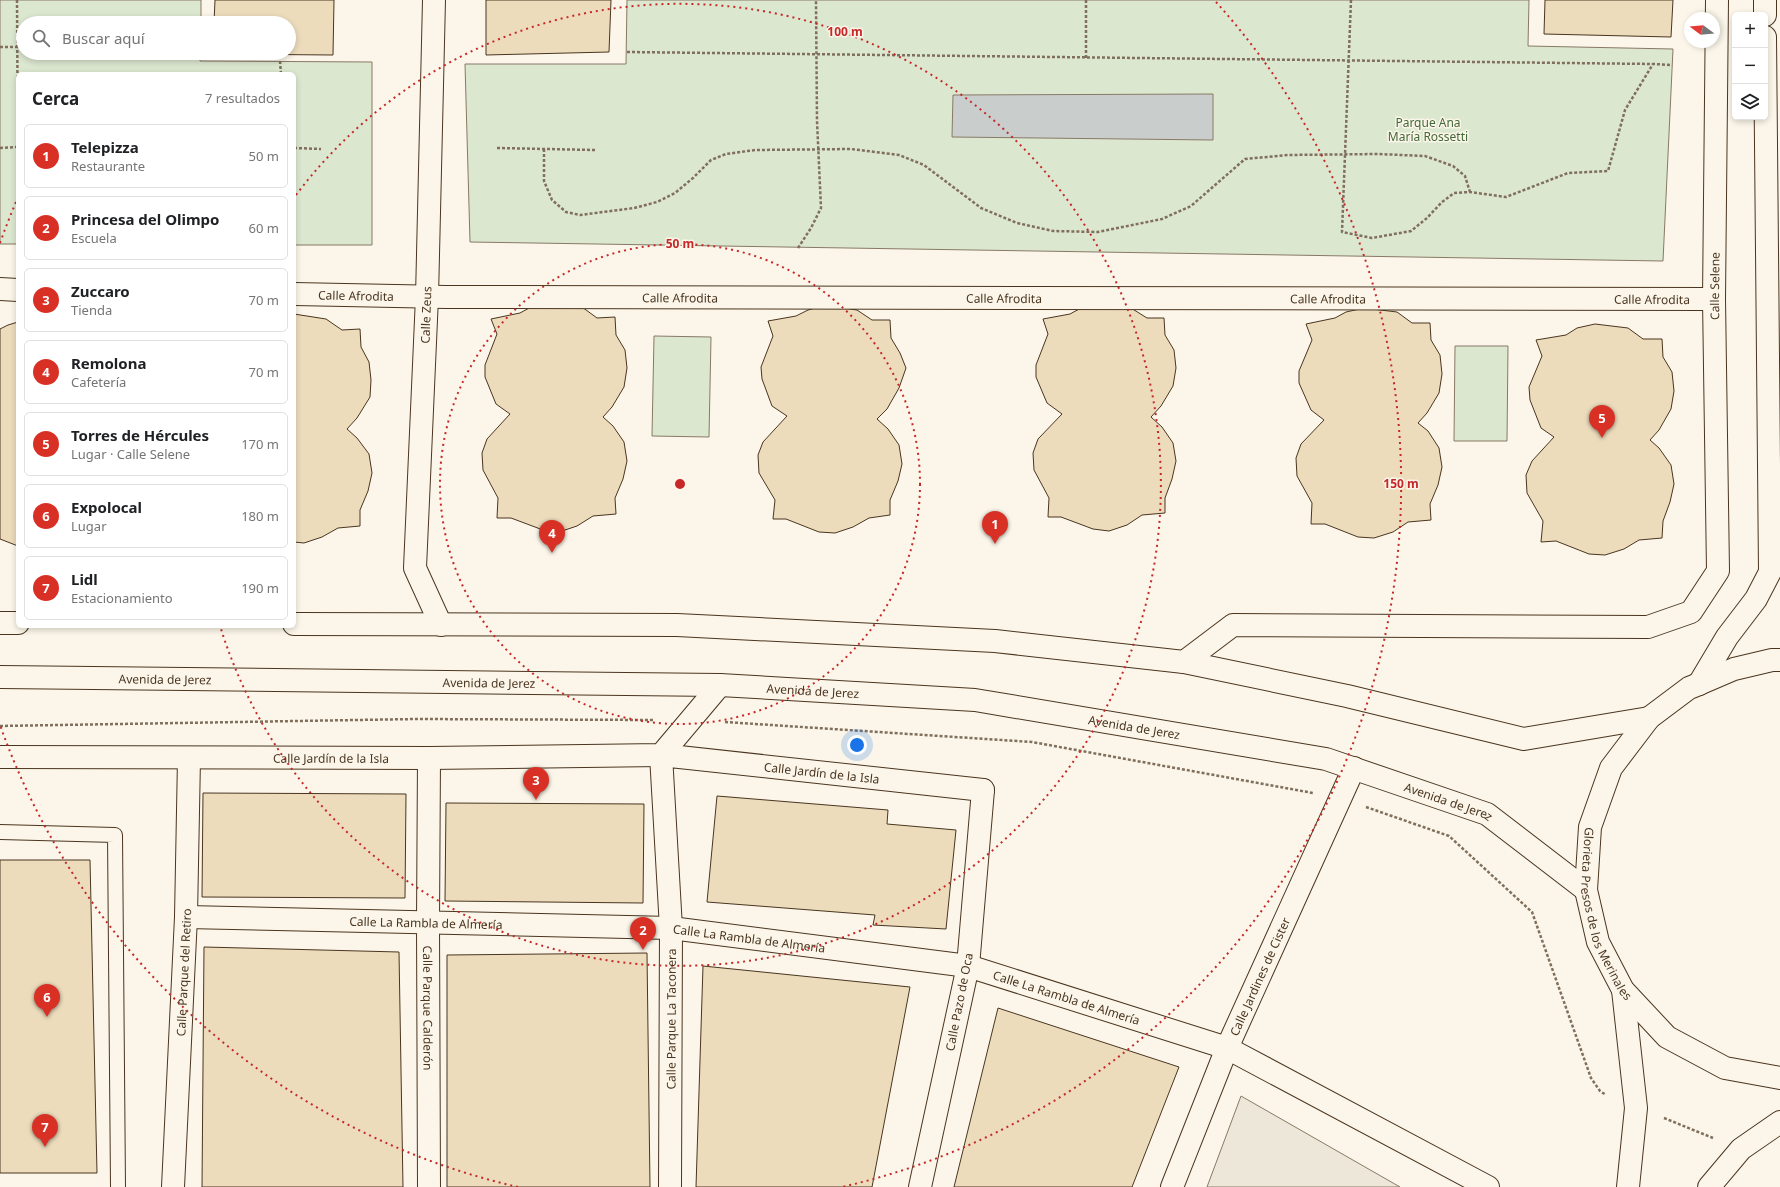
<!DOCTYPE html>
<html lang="es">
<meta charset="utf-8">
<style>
:root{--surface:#fff;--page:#f2f2f2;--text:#202124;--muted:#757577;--line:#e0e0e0;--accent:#d93025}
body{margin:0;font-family:"Noto Sans",sans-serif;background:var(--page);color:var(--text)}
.controls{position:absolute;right:12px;top:12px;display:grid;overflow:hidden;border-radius:6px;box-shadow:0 2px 6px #0003}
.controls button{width:36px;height:36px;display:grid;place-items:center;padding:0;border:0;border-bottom:1px solid var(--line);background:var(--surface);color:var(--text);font:20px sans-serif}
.compass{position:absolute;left:1684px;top:12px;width:36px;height:36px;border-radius:50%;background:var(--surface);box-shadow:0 2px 6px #0003;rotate:286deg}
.you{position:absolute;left:857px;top:745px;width:14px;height:14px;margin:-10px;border:3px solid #fff;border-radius:50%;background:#1a73e8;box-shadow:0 0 0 6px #1a73e833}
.badge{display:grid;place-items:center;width:26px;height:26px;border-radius:50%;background:var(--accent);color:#fff;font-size:13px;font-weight:700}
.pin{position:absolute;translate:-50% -33px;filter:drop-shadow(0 1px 2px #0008)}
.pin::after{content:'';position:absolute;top:21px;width:14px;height:12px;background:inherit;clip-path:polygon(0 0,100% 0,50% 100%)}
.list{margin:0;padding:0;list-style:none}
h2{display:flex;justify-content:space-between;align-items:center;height:52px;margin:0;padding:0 16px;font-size:17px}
h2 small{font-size:13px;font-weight:400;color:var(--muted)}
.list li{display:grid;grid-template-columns:26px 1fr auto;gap:12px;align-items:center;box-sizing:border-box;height:64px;margin:0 8px 8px;padding:0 8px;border:1px solid var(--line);border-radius:6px}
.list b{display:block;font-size:15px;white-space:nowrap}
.list p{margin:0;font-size:13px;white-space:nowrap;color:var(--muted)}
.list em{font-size:13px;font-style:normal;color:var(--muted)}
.icon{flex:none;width:22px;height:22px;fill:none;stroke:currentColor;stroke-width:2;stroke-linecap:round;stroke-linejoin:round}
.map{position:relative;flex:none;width:1780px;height:1187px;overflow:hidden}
.search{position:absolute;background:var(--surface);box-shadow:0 2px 6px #0003;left:16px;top:16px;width:280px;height:44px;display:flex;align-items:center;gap:10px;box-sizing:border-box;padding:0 14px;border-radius:22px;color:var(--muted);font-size:15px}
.panel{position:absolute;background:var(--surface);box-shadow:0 2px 6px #0003;left:16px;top:72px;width:280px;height:556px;border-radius:6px}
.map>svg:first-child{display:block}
</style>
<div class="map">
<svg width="1780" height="1187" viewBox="0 0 1780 1187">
<rect width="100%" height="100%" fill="#fbf6e9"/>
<path fill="#dce7d0" stroke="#887966" d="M 0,0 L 201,0 L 201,23 L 23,23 L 23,53 L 200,53 L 200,61 L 372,62 L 372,245 L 294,245 L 294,74 L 18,74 L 18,244 L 0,244 Z
M 627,0 L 1529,0 L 1528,46 L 1673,49 L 1663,261 L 470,242 L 465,64 L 626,64 Z
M 654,336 L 711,337 L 709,437 L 652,436 Z
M 1455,346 L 1508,346 L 1507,441 L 1454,441 Z"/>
<path fill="#ede7d9" stroke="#887966" d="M 1241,1096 L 1400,1187 L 1207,1187 Z"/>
<path fill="#c9cecd" stroke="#887966" d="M 1213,94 L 1213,140 L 952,137 L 953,95 Z"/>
<path fill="#ecdcbc" stroke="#4a3520" d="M 215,0 L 334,0 L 333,55 L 214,54 L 289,53 L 289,23 L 214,23 Z
M 486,0 L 611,0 L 609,52 L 486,55 Z
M 1545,0 L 1673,0 L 1671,37 L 1544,34 Z
M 826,305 L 857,310 L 872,320 L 890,320 L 891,338 L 900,353 L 906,368 L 899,388 L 887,409 L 877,419 L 888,429 L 899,445 L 902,464 L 898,481 L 890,500 L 890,515 L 869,518 L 853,527 L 835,533 L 819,532 L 786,519 L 773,519 L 775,500 L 759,473 L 758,455 L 763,442 L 787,416 L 772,406 L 762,379 L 761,367 L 773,336 L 768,321 L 796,316 L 808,310 Z
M 531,307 L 582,307 L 597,318 L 615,317 L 616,335 L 625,350 L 627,368 L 624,387 L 612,407 L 603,417 L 613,426 L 624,442 L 627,461 L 623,479 L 615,498 L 616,514 L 593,516 L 577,526 L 559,532 L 543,530 L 511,518 L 497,518 L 498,498 L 483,470 L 482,453 L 487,439 L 510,414 L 496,404 L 485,377 L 485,365 L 497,334 L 491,319 L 520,313 Z
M 1081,308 L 1131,308 L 1147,318 L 1164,318 L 1165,335 L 1174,350 L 1176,368 L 1173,386 L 1161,406 L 1151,417 L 1162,427 L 1173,443 L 1176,461 L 1172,479 L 1165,498 L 1165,513 L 1142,515 L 1127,525 L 1109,531 L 1093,529 L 1061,517 L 1048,517 L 1049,498 L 1034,470 L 1033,453 L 1038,439 L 1062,414 L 1047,403 L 1036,377 L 1036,365 L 1048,334 L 1043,319 L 1070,314 Z
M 1364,308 L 1397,312 L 1412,323 L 1430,323 L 1431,340 L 1440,355 L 1442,374 L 1439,393 L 1427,413 L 1418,423 L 1428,431 L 1439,448 L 1442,467 L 1438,485 L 1430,504 L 1431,520 L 1408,522 L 1393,532 L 1374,538 L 1358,537 L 1325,524 L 1311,524 L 1312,503 L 1297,476 L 1296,458 L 1301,444 L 1324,420 L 1311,410 L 1299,383 L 1299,371 L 1312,340 L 1306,324 L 1335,318 L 1346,312 Z
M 294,314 L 326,319 L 342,330 L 360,329 L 361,347 L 369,362 L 371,380 L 370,397 L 357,418 L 347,429 L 357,438 L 369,454 L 372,473 L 368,491 L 360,510 L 360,526 L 338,528 L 322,537 L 304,543 L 294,542 Z
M 18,322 L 18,546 L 0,539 L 0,329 L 8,325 Z
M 1595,324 L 1628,328 L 1643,339 L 1662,339 L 1663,357 L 1672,372 L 1674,391 L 1671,409 L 1659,430 L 1650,440 L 1659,448 L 1671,465 L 1674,484 L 1670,502 L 1663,521 L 1662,538 L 1639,540 L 1624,549 L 1605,555 L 1589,554 L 1556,541 L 1541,542 L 1543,521 L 1527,493 L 1526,475 L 1532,461 L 1554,437 L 1541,428 L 1530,400 L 1529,387 L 1542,356 L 1536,340 L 1566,335 L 1577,328 Z
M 203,793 L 406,794 L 405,898 L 202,897 Z
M 717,796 L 888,810 L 887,824 L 956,830 L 946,929 L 873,925 L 875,915 L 707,902 Z
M 446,803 L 644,804 L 643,903 L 445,901 Z
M 0,860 L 90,860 L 97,1173 L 0,1173 Z
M 204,947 L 399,952 L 403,1187 L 202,1187 Z
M 647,953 L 650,1187 L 447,1187 L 447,955 Z
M 703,966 L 910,987 L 872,1187 L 696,1187 Z
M 998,1008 L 1179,1067 L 1132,1187 L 954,1187 Z"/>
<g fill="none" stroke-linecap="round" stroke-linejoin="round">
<defs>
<path id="service" d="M 0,832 L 115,835 L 118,1187"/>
<path id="pedestrian" d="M 428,923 L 429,758
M 968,966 L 983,790
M 1227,1048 L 1488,1187"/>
<g id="minor">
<path d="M 434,0 L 427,297 L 415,568 L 441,625"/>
<path d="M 0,289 L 18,290"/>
<path id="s1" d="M 294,294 L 446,297 L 1714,299"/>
<path id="s2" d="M 1184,662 L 1233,625 L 1648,627 L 1691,612 L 1718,571 L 1714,299 L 1717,0"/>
<path id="s3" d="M 0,757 L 429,758 L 661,755 L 720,685"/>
<path id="s4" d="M 186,917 L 671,928 L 968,966 L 1227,1048"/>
<path id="s5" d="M 428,923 L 429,1187"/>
<path id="s6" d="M 173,1187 L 186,917 L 189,758"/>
<path id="s7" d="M 670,1187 L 671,928 L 661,755 L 983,790"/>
<path d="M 920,1187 L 968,966"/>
<path id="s8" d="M 1172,1187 L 1227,1048 L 1354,768"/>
</g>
<path id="tertiary" d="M 1765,0 L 1765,15
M 1699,684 L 1727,637 L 1756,599 L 1770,572 L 1765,37
M 1623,990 L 1636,1108 L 1628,1187
M 1709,1187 L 1741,1149 L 1780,1122"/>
<g id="primary">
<path d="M 0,623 L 18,623"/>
<path d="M 294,624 L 677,625 L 995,641 L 1184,662 L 1347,696 L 1524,739 L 1649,718"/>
<path id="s9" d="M 1780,660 L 1772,660 L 1734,669 L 1699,684 L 1689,688 L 1649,718 L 1611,768 L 1590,827 L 1586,890 L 1598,942 L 1623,990 L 1667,1037 L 1725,1068 L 1780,1078"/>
<path id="s10" d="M 0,677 L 720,685 L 975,700 L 1326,759 L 1487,814 L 1586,890"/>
</g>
</defs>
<use href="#service" stroke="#4a3520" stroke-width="16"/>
<use href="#pedestrian" stroke="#4a3520" stroke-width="24"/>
<use href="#minor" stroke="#4a3520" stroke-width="24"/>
<use href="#tertiary" stroke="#4a3520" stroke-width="24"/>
<use href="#primary" stroke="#4a3520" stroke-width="24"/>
<path stroke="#7f6f5c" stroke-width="2.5" stroke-dasharray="3 2" stroke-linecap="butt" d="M 17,0 L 18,177
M 1351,0 L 1342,232 L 1372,238 L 1411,231 L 1427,218 L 1442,202 L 1454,193 L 1470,192 L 1506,197 L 1568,173 L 1608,171 L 1625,110 L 1653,64 L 1672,65
M 0,47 L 23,47
M 627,52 L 1653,64
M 1086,58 L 1086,0
M 280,61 L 281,74
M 0,148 L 17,147
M 294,148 L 321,149
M 497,148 L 595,150
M 544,149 L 544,181 L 552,200 L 566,212 L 580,215 L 634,208 L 657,202 L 675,193 L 693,178 L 711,160 L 726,154 L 755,150 L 851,149 L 899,155 L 924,165 L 981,208 L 1017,223 L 1053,231 L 1098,232 L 1162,219 L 1191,206 L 1245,159 L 1288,155 L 1378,154 L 1425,156 L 1453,166 L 1465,176 L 1470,192
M 798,248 L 811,228 L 821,208 L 817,121 L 816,0
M 725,722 L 1032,742 L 1313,793
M 0,726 L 416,719 L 654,720
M 1366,807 L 1449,836 L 1532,912 L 1591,1078 L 1600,1091 L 1606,1095
M 1664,1118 L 1713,1138"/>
<use href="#service" stroke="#fbf6e9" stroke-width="14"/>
<use href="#pedestrian" stroke="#fbf6e9" stroke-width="22"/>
<use href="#minor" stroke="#fbf6e9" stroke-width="22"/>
<use href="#tertiary" stroke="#fbf6e9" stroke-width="22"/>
<use href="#primary" stroke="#fbf6e9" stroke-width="22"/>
</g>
<g fill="none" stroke="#c62828" stroke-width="2" stroke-dasharray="2 4">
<circle cx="680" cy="484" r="240"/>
<path d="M296 195A481 481 0 1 1 221 629"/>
<path d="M518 1187A721 721 0 0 1 0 725M0 243A721 721 0 0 1 16 202M1216 2A721 721 0 0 1 842 1187"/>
</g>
<g text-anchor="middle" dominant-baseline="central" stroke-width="3" stroke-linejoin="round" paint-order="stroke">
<g font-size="12" fill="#436837" stroke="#fbf6e9">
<text x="1428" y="122">Parque Ana<tspan x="1428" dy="14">María Rossetti</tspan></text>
</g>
<g font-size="12" fill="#4a3520" stroke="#fbf6e9">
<text stroke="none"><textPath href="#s2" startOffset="856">Calle Selene</textPath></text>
<text stroke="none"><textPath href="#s1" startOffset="62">Calle Afrodita</textPath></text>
<text stroke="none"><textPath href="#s1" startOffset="386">Calle Afrodita</textPath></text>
<text stroke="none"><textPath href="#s1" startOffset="710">Calle Afrodita</textPath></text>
<text stroke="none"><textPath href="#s1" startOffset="1034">Calle Afrodita</textPath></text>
<text stroke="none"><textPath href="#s1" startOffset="1358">Calle Afrodita</textPath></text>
<text transform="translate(426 315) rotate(-88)">Calle Zeus</text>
<text stroke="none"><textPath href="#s10" startOffset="165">Avenida de Jerez</textPath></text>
<text stroke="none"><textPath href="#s10" startOffset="489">Avenida de Jerez</textPath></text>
<text stroke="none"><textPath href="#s10" startOffset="813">Avenida de Jerez</textPath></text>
<text stroke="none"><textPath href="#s10" startOffset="1137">Avenida de Jerez</textPath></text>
<text stroke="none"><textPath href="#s3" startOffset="331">Calle Jardín de la Isla</textPath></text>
<text stroke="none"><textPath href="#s7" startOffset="594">Calle Jardín de la Isla</textPath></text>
<text stroke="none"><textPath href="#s10" startOffset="1461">Avenida de Jerez</textPath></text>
<text stroke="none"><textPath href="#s9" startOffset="362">Glorieta Presos de los Merinales</textPath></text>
<text stroke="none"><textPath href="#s4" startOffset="240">Calle La Rambla de Almería</textPath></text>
<text stroke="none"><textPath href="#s4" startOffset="564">Calle La Rambla de Almería</textPath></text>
<text stroke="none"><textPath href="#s6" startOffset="215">Calle Parque del Retiro</textPath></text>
<text stroke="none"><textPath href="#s8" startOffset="228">Calle Jardines de Cister</textPath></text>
<text stroke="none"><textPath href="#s4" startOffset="888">Calle La Rambla de Almería</textPath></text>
<text transform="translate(959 1002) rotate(-79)">Calle Pazo de Oca</text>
<text stroke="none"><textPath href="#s5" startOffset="85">Calle Parque Calderón</textPath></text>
<text stroke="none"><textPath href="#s7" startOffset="168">Calle Parque La Taconera</textPath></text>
</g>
</g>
<circle cx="680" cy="484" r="6" fill="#c62828" stroke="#fbf6e9" stroke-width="2"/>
<g font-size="12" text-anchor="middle" font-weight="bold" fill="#c62828" stroke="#fbf6e9" stroke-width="3" stroke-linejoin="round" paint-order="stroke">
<text x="845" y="36">100 m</text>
<text x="680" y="248">50 m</text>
<text x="1401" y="488">150 m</text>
</g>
</svg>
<div class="controls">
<button>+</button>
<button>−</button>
<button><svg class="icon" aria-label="layers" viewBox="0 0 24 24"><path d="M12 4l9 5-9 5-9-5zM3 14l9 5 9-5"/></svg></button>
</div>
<svg class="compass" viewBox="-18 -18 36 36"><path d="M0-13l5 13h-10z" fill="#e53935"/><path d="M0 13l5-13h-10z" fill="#757577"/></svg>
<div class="you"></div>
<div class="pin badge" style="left:995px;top:544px">1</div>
<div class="pin badge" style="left:643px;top:950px">2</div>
<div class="pin badge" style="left:536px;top:800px">3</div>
<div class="pin badge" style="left:552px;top:553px">4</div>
<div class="pin badge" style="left:1602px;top:438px">5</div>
<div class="pin badge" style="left:47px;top:1017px">6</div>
<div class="pin badge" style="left:45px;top:1147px">7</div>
<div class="search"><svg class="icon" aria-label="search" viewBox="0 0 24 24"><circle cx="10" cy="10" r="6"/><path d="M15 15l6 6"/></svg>Buscar aquí</div>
<section class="panel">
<h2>Cerca<small>7 resultados</small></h2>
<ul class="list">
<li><span class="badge">1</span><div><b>Telepizza</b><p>Restaurante</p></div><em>50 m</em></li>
<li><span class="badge">2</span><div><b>Princesa del Olimpo</b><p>Escuela</p></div><em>60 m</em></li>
<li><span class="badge">3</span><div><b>Zuccaro</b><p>Tienda</p></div><em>70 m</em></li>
<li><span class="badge">4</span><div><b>Remolona</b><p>Cafetería</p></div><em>70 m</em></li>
<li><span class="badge">5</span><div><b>Torres de Hércules</b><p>Lugar · Calle Selene</p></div><em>170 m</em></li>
<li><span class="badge">6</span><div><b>Expolocal</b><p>Lugar</p></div><em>180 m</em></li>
<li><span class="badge">7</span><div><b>Lidl</b><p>Estacionamiento</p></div><em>190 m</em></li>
</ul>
</section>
</div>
